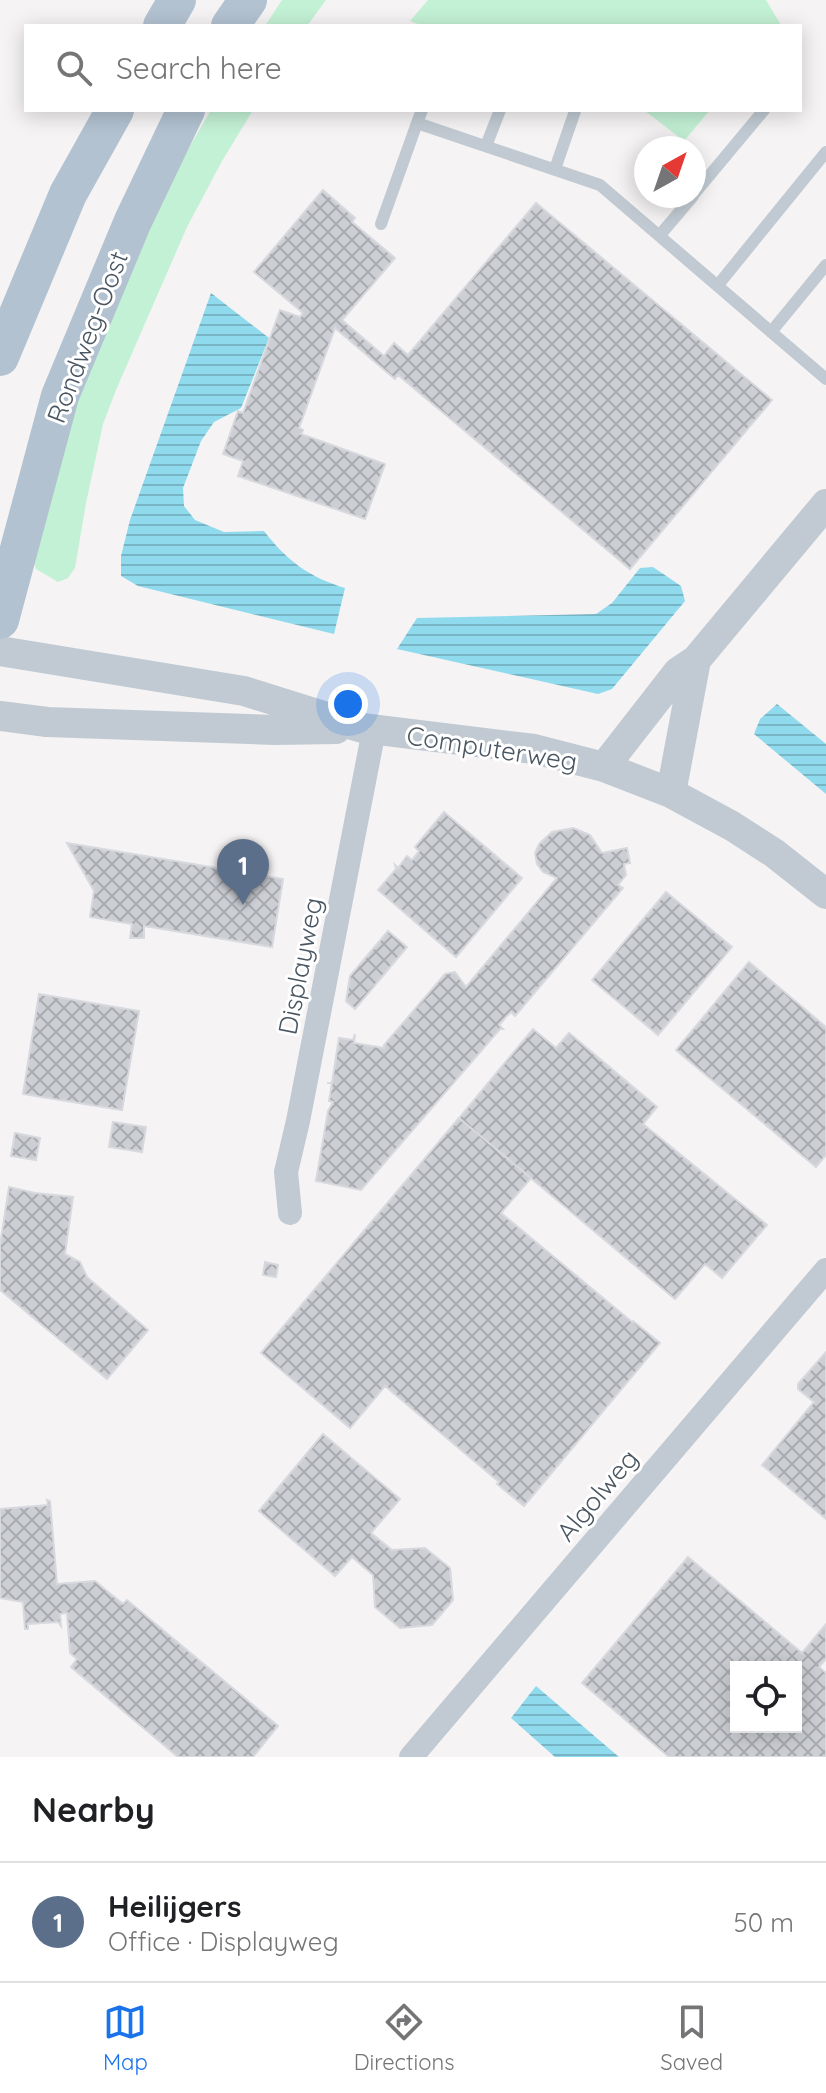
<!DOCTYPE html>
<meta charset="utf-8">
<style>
:root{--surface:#fff;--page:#f6f6f6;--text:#202124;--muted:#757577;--line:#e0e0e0;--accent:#1a73e8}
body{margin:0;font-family:Quicksand,sans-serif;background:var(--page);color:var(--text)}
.controls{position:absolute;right:24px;bottom:24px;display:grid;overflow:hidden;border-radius:0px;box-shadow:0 4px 20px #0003}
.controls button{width:72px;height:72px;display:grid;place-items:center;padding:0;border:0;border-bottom:2px solid var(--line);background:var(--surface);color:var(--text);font:40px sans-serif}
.compass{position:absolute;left:634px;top:136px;width:72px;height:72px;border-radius:50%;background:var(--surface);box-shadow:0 4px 20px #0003;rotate:40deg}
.you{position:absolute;left:348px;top:704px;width:28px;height:28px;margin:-20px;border:6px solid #fff;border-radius:50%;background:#1a73e8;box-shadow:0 0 0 12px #1a73e833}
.badge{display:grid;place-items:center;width:52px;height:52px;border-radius:50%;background:var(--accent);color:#fff;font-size:26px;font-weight:700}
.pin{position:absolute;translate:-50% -66px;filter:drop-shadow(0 2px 4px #0008)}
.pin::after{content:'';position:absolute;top:42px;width:28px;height:24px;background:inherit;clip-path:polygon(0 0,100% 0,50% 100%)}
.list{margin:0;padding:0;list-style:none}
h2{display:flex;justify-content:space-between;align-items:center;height:104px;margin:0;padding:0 32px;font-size:34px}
h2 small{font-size:26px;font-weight:400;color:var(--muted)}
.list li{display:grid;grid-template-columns:52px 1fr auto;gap:24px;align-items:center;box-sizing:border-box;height:120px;padding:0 32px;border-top:2px solid var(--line)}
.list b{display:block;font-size:30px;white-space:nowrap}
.list p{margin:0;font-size:26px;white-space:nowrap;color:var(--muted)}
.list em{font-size:26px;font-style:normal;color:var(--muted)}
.icon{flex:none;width:44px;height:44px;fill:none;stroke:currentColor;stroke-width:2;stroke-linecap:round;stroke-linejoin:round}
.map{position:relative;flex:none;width:826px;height:1757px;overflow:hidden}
.search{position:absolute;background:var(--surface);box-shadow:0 4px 20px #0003;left:24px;right:24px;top:24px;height:88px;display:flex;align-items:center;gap:20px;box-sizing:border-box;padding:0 28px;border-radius:0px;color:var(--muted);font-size:30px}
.sheet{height:224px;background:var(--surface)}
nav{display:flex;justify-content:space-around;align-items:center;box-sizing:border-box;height:112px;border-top:2px solid var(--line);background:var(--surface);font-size:22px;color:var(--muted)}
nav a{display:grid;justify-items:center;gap:4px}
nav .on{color:var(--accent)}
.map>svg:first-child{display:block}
</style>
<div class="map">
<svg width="826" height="1757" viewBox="0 0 826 1757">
<defs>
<pattern id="water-rules" width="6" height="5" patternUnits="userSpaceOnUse" patternTransform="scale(2)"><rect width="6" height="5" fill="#90daee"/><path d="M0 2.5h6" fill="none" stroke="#78b4c4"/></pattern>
<pattern id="building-cross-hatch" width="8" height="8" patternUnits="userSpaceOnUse" patternTransform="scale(2)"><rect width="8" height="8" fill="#cdcfd5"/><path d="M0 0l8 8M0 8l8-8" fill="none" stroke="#a8abb0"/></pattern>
</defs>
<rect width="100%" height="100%" fill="#f5f3f3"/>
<path fill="#c3f1d5" d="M 282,0 L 326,0 L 307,26 L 265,26 Z
M 428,0 L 766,0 L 781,25 L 423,26 L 410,21 Z
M 211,110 L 253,110 L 222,161 L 187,227 L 116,390 L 103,424 L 86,503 L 75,568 L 68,578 L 58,582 L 36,569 L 34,562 L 77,396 L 105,324 L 179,165 Z
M 644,110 L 710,110 L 684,141 Z"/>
<path fill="url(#water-rules)" d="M 211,293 L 269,338 L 241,408 L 214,422 L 201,441 L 183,488 L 184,506 L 195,520 L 224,532 L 264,531 C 287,561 309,577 345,588 L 334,634 L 138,586 L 121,576 L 121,556 L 130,520 Z
M 653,567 L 681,586 L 685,601 L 612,689 L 598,694 L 397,649 L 417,618 L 596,614 L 612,603 L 640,568 Z
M 777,704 L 826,744 L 826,794 L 754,734 L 760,719 Z
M 536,1686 L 619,1757 L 555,1757 L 511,1718 Z"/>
<path fill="url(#building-cross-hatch)" stroke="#d7d9de" stroke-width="2" fill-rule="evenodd" d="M 323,190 L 355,218 L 352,222 L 395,258 L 342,320 L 384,356 L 394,343 L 408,355 L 536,203 L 772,400 L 630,569 L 398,375 L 395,379 L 335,328 L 299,428 L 303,430 L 301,434 L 385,464 L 365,519 L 238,476 L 243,461 L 223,454 L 238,411 L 243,413 L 280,310 L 300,317 L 303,313 L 254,272 Z
M 444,812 L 522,878 L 456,957 L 378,890 L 396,869 L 395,865 L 398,868 L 407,856 L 412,860 L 419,851 L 415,847 Z
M 573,828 L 590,835 L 602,853 L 627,848 L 630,863 L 624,864 L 626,875 L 618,885 L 623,888 L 515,1016 L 511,1012 L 506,1017 L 499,1025 L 503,1029 L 500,1029 L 361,1190 L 316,1181 L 328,1111 L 333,1102 L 329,1101 L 332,1083 L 327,1083 L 332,1083 L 339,1038 L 353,1040 L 355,1034 L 354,1043 L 384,1048 L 384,1045 L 445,974 L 455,972 L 466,987 L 557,878 L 543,872 L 537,864 L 535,853 L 539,844 L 552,832 Z
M 67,843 L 283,879 L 272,947 L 144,926 L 144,938 L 130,938 L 132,924 L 90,917 L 94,891 Z
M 666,892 L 732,947 L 658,1035 L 592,980 Z
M 388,931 L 407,947 L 355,1009 L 346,1001 L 350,976 Z
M 749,962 L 826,1027 L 826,1155 L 816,1167 L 676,1050 Z
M 39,994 L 139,1011 L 122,1110 L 23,1094 Z
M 533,1029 L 556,1048 L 569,1033 L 657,1107 L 643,1124 L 767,1225 L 722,1278 L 705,1264 L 675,1299 L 459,1118 Z
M 459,1118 L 531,1178 L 501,1213 L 632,1322 L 633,1321 L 660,1343 L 524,1506 L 497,1484 L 499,1482 L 385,1386 L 350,1428 L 261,1353 Z
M 113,1122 L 146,1127 L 142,1152 L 109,1147 Z
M 15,1133 L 40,1138 L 36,1160 L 11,1156 Z
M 9,1187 L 35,1193 L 73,1197 L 65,1254 L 80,1262 L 87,1277 L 148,1330 L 107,1379 L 0,1290 L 0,1245 Z
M 265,1262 L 278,1265 L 276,1277 L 263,1275 Z
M 826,1352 L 826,1519 L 762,1465 L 814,1402 L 798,1389 L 798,1384 Z
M 323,1434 L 400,1499 L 371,1533 L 392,1550 L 425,1548 L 450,1568 L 453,1600 L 432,1625 L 400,1628 L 375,1607 L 373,1575 L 352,1557 L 335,1576 L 259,1511 Z
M 47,1500 L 50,1501 L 57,1584 L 95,1581 L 123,1604 L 127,1600 L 278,1726 L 253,1757 L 178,1757 L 71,1667 L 77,1659 L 70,1653 L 67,1613 L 60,1614 L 61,1626 L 58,1622 L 28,1624 L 28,1629 L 25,1629 L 23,1602 L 0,1598 L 0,1509 L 48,1505 Z
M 688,1557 L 802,1653 L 826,1624 L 826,1659 L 819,1667 L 826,1673 L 826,1757 L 669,1757 L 582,1683 ZM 736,1667 L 796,1667 L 796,1727 L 736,1727 Z"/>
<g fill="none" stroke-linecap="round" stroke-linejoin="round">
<path stroke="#c1cad2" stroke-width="12" d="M 422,110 L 417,123 L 600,185 L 826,379
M 486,146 L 500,110
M 555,169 L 575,111
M 694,194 L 764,110
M 381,224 L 417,123
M 660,235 L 693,196
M 718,285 L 826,152
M 771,332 L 826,265"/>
<path stroke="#c1cad2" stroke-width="24" d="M 290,1213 L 286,1172 L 298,1121 L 374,730
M 411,1757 L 826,1270"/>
<path stroke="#c1cad2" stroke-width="30" d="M 0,651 L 244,691 L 362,728 L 534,749 L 604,767 L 671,793 L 732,826 L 774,853 L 826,894
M 0,716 L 47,722 L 275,730 L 336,729
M 604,767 L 678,672 L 696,660 L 826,504
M 671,793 L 696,660"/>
<path stroke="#b3c2d1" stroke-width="38" d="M 162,26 L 177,0
M 230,26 L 248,0
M 0,357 L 68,194 L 115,110
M 0,620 L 60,396 L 133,221 L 186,110"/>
</g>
<g text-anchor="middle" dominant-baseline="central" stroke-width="6" stroke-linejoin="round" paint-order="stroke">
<g font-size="26" fill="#4a5661" stroke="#fff">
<text transform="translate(87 337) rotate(-69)">Rondweg-Oost</text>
<text transform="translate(492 748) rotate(9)">Computerweg</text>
<text transform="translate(300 966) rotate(-79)">Displayweg</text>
<text transform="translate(597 1495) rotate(-50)">Algolweg</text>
</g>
</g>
</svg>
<div class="controls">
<button><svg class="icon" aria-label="locate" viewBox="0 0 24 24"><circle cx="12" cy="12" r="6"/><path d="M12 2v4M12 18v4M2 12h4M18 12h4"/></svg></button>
</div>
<svg class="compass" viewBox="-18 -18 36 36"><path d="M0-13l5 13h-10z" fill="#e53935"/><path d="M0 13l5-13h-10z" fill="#757577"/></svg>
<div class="you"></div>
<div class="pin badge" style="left:243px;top:905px;background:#5c6f8a">1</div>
<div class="search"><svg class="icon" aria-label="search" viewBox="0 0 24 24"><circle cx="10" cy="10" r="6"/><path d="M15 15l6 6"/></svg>Search here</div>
</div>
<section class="sheet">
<h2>Nearby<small></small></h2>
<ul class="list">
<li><span class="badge" style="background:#5c6f8a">1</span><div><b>Heilijgers</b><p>Office · Displayweg</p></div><em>50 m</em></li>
</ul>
</section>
<nav>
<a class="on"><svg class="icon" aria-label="map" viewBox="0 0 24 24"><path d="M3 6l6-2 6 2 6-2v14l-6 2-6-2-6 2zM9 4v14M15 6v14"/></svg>Map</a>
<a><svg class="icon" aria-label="directions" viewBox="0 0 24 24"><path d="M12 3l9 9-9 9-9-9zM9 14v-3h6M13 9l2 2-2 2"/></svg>Directions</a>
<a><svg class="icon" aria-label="saved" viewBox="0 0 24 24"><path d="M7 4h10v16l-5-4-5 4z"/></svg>Saved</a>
</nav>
